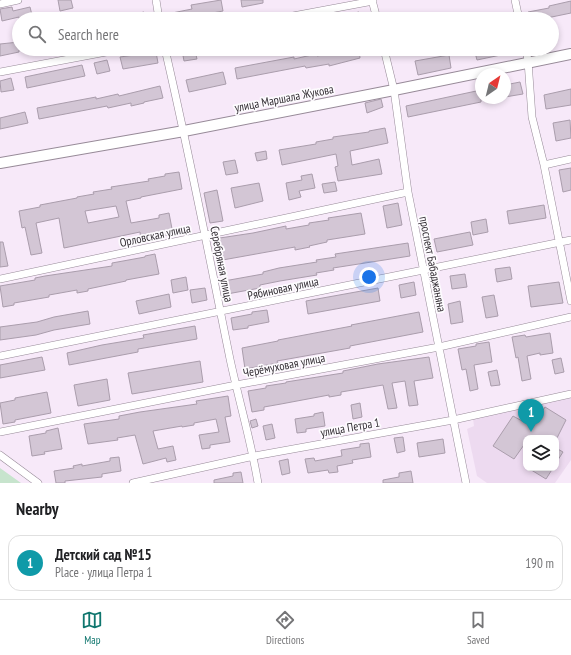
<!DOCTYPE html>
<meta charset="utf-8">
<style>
:root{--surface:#fff;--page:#f6f6f6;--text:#202124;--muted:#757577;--line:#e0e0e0;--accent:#0f766e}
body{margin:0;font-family:"PT Sans Narrow",sans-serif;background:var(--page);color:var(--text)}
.controls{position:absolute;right:12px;bottom:12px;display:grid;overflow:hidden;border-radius:8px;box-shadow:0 2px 6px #0003}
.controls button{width:36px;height:36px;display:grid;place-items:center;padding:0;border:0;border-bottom:1px solid var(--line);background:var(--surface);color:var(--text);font:20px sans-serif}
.compass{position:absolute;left:475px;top:68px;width:36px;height:36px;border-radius:50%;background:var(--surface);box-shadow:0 2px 6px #0003;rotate:35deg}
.you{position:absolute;left:369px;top:277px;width:14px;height:14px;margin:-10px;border:3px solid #fff;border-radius:50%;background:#1a73e8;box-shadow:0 0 0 6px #1a73e833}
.badge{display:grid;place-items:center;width:26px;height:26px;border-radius:50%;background:var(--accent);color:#fff;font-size:13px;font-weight:700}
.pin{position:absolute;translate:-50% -33px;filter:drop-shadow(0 1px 2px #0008)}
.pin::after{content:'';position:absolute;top:21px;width:14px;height:12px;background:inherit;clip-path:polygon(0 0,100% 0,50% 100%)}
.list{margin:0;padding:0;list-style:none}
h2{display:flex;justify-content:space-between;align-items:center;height:52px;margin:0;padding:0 16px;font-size:17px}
h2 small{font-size:13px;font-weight:400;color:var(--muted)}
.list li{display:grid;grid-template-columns:26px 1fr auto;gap:12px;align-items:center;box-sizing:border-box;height:56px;margin:0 8px 8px;padding:0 8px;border:1px solid var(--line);border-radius:12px}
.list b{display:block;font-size:15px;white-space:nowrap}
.list p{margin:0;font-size:13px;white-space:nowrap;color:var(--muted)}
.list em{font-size:13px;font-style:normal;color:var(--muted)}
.icon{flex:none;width:22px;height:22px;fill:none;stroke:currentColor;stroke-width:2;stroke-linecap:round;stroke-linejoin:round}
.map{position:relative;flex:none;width:571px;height:483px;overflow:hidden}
.search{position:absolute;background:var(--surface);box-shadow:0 2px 6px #0003;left:12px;right:12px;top:12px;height:44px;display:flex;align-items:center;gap:10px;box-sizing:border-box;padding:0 14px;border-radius:22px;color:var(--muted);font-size:15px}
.sheet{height:116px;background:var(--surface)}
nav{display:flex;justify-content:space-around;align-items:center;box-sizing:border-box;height:56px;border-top:1px solid var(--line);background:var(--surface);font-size:11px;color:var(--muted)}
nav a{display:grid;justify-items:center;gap:2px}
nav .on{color:var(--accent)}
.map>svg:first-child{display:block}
</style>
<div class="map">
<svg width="571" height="483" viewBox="0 0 571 483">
<rect width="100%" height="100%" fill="#f7e9f9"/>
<path fill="#eddaf0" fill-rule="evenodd" d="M 571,397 L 571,460 L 555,483 L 487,483 L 477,476 L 467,429 L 474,426 L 473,418 ZM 526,438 L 556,438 L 556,468 L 526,468 Z"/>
<path fill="#c7e4cd" d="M 0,468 L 21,483 L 0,483 Z"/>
<path fill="#d3c6d5" stroke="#aa9dac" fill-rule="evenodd" d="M 58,0 L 71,0 L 73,8 L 60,11 Z
M 221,0 L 223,11 L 186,18 L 186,19 L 173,19 L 172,13 L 192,9 L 191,5 Z
M 241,0 L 263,0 L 263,3 L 242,7 Z
M 571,1 L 571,13 L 542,19 L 530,19 L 528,12 L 549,8 L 549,6 Z
M 12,7 L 13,11 L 30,7 L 33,19 L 19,19 L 19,17 L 2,21 L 0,9 Z
M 144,12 L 146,19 L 126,19 L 126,16 Z
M 359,12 L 360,19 L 341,19 L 340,16 Z
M 19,42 L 19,52 L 0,56 L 0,44 Z
M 186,49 L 210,49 L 210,52 L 196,55 L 197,59 L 184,61 L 182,50 Z
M 345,49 L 359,49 L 360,58 L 329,66 L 329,64 L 306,68 L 305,66 L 237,79 L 235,68 L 294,57 L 294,59 L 316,54 L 317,56 L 345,51 Z
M 474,49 L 514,49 L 515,52 L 477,60 Z
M 156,52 L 158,63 L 123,69 L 120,57 Z
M 449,55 L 451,68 L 418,75 L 415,61 Z
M 107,60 L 110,71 L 97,74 L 94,63 Z
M 82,65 L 85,76 L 27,88 L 25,77 Z
M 223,72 L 226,84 L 189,92 L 186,80 Z
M 11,78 L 14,90 L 1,92 L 0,81 Z
M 520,82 L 523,94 L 505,97 L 505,85 Z
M 160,86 L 163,98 L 144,102 L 144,103 L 131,106 L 131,103 L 108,108 L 107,106 L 39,119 L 37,108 L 96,97 L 96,99 L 118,94 L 119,96 Z
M 571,89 L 571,105 L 546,109 L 544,95 Z
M 481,90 L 481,102 L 408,117 L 406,106 Z
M 381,99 L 383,107 L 367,113 L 365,103 Z
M 25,112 L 28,123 L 0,129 L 0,118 Z
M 570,120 L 571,138 L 556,141 L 553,123 Z
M 385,128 L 388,143 L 350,151 L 352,165 L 379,159 L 382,174 L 338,181 L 335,167 L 338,166 L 336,154 L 282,165 L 279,150 L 316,144 L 316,142 L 333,139 L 333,137 L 369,132 L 369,131 Z
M 266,151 L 267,159 L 257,161 L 255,153 Z
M 235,160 L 238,173 L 226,175 L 223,162 Z
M 571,168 L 571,190 L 563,192 L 559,170 Z
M 179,172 L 182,189 L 141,197 L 141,198 L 126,201 L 131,223 L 159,218 L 159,215 L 169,213 L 173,234 L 141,241 L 140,232 L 64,248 L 59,218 L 36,223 L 42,253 L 31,255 L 25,227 L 22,228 L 19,211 L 40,207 L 40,205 L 77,198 L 77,197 L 94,194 L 93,192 L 112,189 L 111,187 L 149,181 L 148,179 L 165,176 L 165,174 ZM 116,206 L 119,217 L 88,223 L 85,211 Z
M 312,174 L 315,188 L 299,191 L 301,197 L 289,200 L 286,183 L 302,180 L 301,176 Z
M 335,182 L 337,191 L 324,193 L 322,184 Z
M 259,183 L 263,201 L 235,208 L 231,188 Z
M 217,190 L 223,221 L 210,223 L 204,193 Z
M 398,203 L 402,225 L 387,228 L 383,206 Z
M 544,205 L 546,218 L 509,224 L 507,211 Z
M 361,213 L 365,234 L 327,240 L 327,242 L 309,246 L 310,247 L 295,250 L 295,247 L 217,261 L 213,239 L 253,233 L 286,226 L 286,229 L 309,225 L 309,223 L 329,220 L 328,218 Z
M 486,219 L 488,232 L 473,235 L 471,222 Z
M 470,232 L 473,245 L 437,252 L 434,239 Z
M 0,242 L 3,242 L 8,266 L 0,267 Z
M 408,243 L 410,256 L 333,268 L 334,270 L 316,273 L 317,275 L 280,281 L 260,285 L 260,288 L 227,294 L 224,281 L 263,274 L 263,272 L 279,268 L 317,262 L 316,260 L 336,257 L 335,254 Z
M 155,254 L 159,274 L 126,280 L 126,281 L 88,289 L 88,291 L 77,293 L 77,290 L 49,295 L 49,297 L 14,303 L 14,305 L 3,307 L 0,286 L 35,280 L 35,278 L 45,276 L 112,266 L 112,263 L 145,257 L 145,256 Z
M 510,267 L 512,279 L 497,282 L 495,269 Z
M 465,274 L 467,287 L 452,289 L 450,276 Z
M 186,277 L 188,290 L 173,293 L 171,280 Z
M 414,282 L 416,295 L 401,298 L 399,285 Z
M 559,282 L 563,303 L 531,307 L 528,286 Z
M 205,288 L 207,300 L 192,303 L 190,290 Z
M 378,288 L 380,301 L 308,314 L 306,301 Z
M 169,294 L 171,307 L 139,314 L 136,301 Z
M 494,295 L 498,316 L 486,318 L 482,297 Z
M 460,301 L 463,322 L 451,324 L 448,304 Z
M 267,310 L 269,322 L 248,326 L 248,328 L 233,330 L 231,318 L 252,314 L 252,312 Z
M 88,311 L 90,324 L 54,330 L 36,335 L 0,340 L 0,327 L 37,322 L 54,317 Z
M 419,312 L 423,332 L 350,346 L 350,348 L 277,361 L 278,363 L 245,369 L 242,348 L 278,341 L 278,340 L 352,326 L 351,325 Z
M 195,326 L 197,339 L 138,349 L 138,352 L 69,365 L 67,353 L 102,345 L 144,338 L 143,335 Z
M 550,333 L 553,353 L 540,355 L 540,353 L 527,356 L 531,379 L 522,381 L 518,357 L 516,358 L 512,337 L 525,335 L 526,337 Z
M 489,342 L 492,362 L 474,365 L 478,389 L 470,391 L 466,369 L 462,370 L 458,349 L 476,346 L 476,344 Z
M 42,357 L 45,370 L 0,378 L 0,365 Z
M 429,357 L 433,378 L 414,381 L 418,405 L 409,406 L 405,381 L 392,383 L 397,408 L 388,409 L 383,385 L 341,392 L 341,395 L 329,397 L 329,395 L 281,404 L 264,407 L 264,410 L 252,412 L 248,391 L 266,388 L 266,386 L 286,383 L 286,382 L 343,373 L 343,371 L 378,364 Z
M 561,358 L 564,372 L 555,374 L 552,360 Z
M 200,361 L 203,382 L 132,394 L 128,373 Z
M 497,370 L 500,385 L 491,386 L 488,372 Z
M 107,379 L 110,400 L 78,406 L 74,385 Z
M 47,392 L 51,413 L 15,420 L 15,422 L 3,424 L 0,403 L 15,400 L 15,398 Z
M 228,396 L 231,416 L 225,417 L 230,442 L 210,445 L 210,448 L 202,449 L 199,435 L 219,432 L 216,419 L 194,423 L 194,425 L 182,427 L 182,426 L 153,431 L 158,449 L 173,446 L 176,460 L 167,462 L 166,458 L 143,464 L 135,435 L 117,438 L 118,440 L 88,444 L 84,424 L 119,419 L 119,416 L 140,412 L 197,404 L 196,401 Z
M 360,403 L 362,417 L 353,419 L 351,405 Z
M 545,407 L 566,420 L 557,438 L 526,438 L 526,442 L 514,459 L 493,446 L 513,416 L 533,427 Z
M 323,412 L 325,426 L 306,429 L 306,432 L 297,433 L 295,419 L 314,416 L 314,414 Z
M 256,419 L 258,426 L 252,428 L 250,421 Z
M 272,424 L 275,438 L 266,440 L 263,426 Z
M 58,428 L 62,449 L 44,452 L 45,454 L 32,456 L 29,436 L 46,433 L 46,431 Z
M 403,437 L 405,451 L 397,453 L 394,438 Z
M 443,439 L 445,453 L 419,457 L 417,443 Z
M 369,443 L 371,457 L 352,460 L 353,463 L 337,466 L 338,472 L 329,473 L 328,470 L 308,473 L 305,459 L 314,458 L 315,461 L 342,456 L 341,450 L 360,447 L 360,444 Z
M 556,448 L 563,452 L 556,463 Z
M 119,457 L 121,471 L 102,474 L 102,477 L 65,481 L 65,483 L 56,483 L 54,471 L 74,468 L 73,466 L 82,464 L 82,466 L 110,461 L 110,458 Z
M 288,459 L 290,473 L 282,475 L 279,461 Z
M 528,468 L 553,468 L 546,479 Z
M 411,471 L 413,483 L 383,483 L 383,480 L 399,477 L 399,473 Z
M 241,472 L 243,483 L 214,483 L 214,480 L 233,476 L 233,473 Z"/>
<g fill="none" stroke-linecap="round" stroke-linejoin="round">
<defs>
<path id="minor" d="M 156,0 L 159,19
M 372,0 L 377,19
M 515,0 L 519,19
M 0,4 L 18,0
M 277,19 L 373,1
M 165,49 C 189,152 209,256 230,359 C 239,401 251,441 258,483
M 384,49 L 394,90 L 408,192 L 466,483
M 526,49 L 528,61 L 532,117 L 544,165 L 571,301
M 0,72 L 122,49
M 544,165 L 571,159
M 0,279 L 408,192
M 0,356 L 571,240
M 0,432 L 236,385 L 439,347 L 571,317
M 0,455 L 38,483
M 133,483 L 254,456 L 453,420 L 571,394"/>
<path id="secondary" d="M 0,163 L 184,131 L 394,90 L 571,54"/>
</defs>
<use href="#minor" stroke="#978a98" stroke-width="8"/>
<use href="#secondary" stroke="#978a98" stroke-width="12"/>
<use href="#minor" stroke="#fff" stroke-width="7"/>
<use href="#secondary" stroke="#fff" stroke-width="10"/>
</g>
<g text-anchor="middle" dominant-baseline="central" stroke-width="3.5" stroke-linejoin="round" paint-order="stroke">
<g font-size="12" fill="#342f35" stroke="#fdfbfe">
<text transform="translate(284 98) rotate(-11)">улица Маршала Жукова</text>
<text transform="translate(155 235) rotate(-12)">Орловская улица</text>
<text transform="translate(222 264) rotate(79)">Серебряная улица</text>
<text transform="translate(433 264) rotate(79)">проспект Бабаджаняна</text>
<text transform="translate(283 288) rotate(-12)">Рябиновая улица</text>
<text transform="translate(284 365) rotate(-11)">Черёмуховая улица</text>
<text transform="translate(350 427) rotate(-10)">улица Петра 1</text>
</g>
</g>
</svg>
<div class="controls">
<button><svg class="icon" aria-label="layers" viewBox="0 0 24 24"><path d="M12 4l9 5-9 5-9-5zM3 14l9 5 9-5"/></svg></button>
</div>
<svg class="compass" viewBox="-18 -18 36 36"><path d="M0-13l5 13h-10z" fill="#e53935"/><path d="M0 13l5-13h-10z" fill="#757577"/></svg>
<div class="you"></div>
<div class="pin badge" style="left:531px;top:432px;background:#0f9aa8">1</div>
<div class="search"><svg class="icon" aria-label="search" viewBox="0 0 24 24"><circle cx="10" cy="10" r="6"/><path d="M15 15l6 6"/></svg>Search here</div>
</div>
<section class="sheet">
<h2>Nearby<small></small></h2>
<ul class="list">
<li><span class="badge" style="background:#0f9aa8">1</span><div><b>Детский сад №15</b><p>Place · улица Петра 1</p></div><em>190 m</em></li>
</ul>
</section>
<nav>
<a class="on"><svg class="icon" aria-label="map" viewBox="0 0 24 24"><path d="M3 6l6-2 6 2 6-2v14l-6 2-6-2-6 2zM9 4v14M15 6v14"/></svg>Map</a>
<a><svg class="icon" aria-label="directions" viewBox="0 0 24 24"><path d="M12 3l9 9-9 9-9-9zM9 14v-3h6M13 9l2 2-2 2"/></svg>Directions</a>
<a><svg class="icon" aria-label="saved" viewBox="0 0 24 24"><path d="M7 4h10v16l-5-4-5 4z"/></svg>Saved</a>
</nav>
